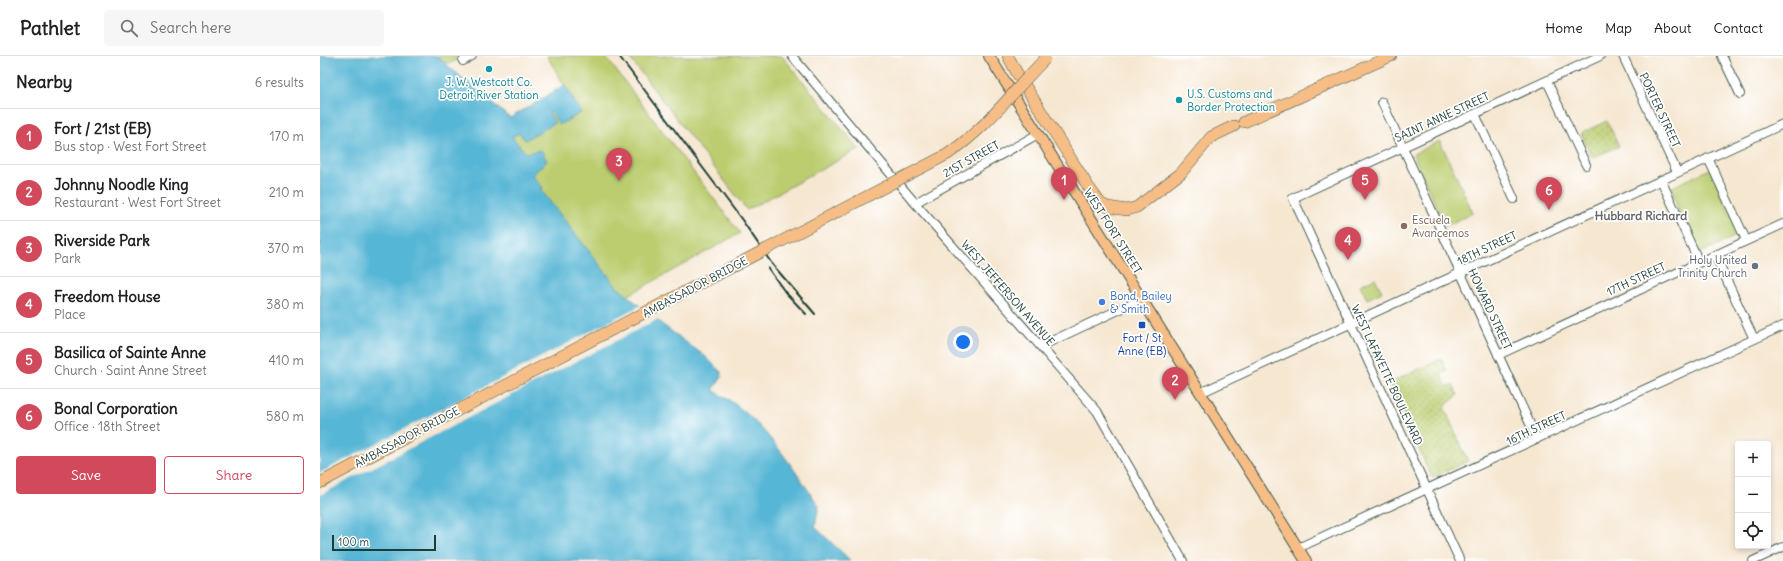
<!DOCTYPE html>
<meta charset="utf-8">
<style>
:root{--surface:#fff;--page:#f6f6f6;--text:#202124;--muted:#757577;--line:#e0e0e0;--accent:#d1495b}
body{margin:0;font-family:Delius,sans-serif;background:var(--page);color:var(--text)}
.controls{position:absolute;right:12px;bottom:12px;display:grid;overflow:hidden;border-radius:4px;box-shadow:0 2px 6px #0003}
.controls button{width:36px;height:36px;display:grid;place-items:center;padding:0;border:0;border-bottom:1px solid var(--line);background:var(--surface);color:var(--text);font:20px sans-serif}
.scale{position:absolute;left:12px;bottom:10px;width:104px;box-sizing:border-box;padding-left:4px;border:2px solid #1f3d34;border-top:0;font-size:11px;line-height:14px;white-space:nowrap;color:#1f3d34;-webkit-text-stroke:3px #fff;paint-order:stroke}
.you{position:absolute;left:643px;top:286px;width:14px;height:14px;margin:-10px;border:3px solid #fff;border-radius:50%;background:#1a73e8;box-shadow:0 0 0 6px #1a73e833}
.badge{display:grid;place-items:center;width:26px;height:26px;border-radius:50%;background:var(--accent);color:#fff;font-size:13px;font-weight:700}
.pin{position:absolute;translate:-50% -33px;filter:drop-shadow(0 1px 2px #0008)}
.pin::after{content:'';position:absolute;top:21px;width:14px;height:12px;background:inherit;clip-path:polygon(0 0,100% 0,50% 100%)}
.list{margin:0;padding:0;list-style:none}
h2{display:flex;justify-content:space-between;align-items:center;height:52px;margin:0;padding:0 16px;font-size:17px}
h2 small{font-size:13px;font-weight:400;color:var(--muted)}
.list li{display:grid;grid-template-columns:26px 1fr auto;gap:12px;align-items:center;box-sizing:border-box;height:56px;padding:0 16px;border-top:1px solid var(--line)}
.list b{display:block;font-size:15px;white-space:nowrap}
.list p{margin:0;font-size:13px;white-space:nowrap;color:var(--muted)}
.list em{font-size:13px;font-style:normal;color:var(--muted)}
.actions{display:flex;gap:8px;padding:12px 16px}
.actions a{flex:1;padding:9px 0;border:1px solid var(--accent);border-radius:4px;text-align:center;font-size:14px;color:var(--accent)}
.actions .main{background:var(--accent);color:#fff}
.icon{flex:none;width:22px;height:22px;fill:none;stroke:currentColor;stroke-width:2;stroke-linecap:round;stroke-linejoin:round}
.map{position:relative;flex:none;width:1463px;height:505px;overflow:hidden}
header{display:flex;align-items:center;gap:24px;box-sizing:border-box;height:56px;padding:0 20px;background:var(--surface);border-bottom:1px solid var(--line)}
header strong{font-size:19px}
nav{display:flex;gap:22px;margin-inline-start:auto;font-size:14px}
.search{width:280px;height:36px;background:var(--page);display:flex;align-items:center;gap:10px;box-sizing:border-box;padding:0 14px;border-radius:4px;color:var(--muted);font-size:15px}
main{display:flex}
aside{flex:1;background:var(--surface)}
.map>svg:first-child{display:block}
</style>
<header>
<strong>Pathlet</strong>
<div class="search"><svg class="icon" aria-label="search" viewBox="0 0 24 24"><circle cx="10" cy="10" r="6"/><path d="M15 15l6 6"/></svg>Search here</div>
<nav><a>Home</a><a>Map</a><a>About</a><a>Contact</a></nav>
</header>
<main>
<aside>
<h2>Nearby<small>6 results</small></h2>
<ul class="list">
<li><span class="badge">1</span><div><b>Fort / 21st (EB)</b><p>Bus stop · West Fort Street</p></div><em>170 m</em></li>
<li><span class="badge">2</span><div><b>Johnny Noodle King</b><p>Restaurant · West Fort Street</p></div><em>210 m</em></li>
<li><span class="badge">3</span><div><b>Riverside Park</b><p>Park</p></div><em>370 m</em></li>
<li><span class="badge">4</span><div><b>Freedom House</b><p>Place</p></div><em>380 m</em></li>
<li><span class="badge">5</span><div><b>Basilica of Sainte Anne</b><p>Church · Saint Anne Street</p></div><em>410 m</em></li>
<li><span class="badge">6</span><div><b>Bonal Corporation</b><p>Office · 18th Street</p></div><em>580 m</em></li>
</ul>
<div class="actions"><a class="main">Save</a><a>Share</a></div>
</aside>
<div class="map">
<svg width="1463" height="505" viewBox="0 0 1463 505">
<defs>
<pattern id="grass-dots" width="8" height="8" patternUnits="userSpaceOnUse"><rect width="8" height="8" fill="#bccd6f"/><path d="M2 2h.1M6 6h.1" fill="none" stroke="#98a85c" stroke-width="1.8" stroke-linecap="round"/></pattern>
</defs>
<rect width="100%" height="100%" fill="#fff"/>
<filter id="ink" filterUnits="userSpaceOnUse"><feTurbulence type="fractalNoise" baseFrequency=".025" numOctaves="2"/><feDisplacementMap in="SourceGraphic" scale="8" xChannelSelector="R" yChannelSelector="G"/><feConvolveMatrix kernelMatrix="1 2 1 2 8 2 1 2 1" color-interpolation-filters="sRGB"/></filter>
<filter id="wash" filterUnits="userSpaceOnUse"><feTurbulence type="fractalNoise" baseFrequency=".012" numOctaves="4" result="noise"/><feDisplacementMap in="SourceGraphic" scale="16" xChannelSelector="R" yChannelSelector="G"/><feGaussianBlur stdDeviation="0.9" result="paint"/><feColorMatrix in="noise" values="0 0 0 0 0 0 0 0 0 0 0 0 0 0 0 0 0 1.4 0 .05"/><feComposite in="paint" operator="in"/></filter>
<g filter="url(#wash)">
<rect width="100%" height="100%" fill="#f6e7d1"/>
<path fill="url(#grass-dots)" stroke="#6e8552" d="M 1287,65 L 1299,90 L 1272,102 L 1261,77 Z
M 1121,303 L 1127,315 L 1121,318 L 1127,331 L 1133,329 L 1138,339 L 1124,351 L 1148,405 L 1112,422 L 1069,327 Z"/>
<path fill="#bccd6f" stroke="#6e8552" d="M 116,0 L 143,0 C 130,8 129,10 116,0 Z
M 227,0 L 285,0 L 420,177 L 307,240 L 297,231 L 220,134 L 223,132 L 211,119 L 226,105 L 220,95 L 206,98 L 192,81 L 199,77 L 234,67 L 229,57 L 231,56 L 261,57 Z
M 308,0 L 462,0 L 539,93 L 427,154 Z
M 1120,85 L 1153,157 L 1125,170 L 1093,98 Z
M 1390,113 L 1420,178 L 1382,196 C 1368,181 1355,151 1352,131 Z
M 1055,222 L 1062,236 L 1047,243 L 1040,229 Z"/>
<path fill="#56b6d5" stroke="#3a7a84" d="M 0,0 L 116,0 L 190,62 L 245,29 L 261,57 L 239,69 L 231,56 L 229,57 L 235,67 L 205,84 L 199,77 L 192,81 L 206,97 L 221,94 L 227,105 L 212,119 L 223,132 L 221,134 L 297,231 L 343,269 L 386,301 L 401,316 L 402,321 L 393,334 C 404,341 416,348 426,357 C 455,383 477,418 499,450 L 495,471 L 531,505 L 0,505 Z"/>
<path fill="#f6e7d1" d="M 321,249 L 338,263 L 0,439 L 0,417 Z"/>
</g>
<g filter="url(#ink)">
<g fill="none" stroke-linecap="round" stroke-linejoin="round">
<defs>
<path id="minor" d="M 472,0 L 595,147 L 777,355 L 863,505
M 1303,0 L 1357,116
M 1402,0 L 1420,38
M 143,5 L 152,0
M 1227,25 L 1266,109
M 1062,46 L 1217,383
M 1155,58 L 1194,143
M 1388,102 L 1426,184
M 1341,124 L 1379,206
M 595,147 L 718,78
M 1395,199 L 1434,283
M 721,290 L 822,243
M 1178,299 L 1463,168
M 880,337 L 1463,68
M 978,492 L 1463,270
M 1140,505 L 973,142 L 1280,0
M 1433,505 L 1463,491"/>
<path id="major" d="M 669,0 L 986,505"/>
<path id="highway" d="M 688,0 L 697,17 L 768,130 L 781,148 L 788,151 L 807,154 L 817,151 L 861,117 L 891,81 L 914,70
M 924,66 L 1071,0
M 0,427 L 45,403"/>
</defs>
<use href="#minor" stroke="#3f564c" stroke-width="10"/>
<use href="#major" stroke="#3f564c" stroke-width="12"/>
<use href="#highway" stroke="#3f564c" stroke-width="12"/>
<use href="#minor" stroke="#fff" stroke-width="8"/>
<use href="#major" stroke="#f6be86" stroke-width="10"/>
<use href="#highway" stroke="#f6be86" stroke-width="11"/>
<path stroke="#1f3d34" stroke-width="2" d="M 299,0 L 422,164 L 452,208 L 495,258
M 448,212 L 465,236 L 486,258"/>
<defs>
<path id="highway-bridge" d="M 45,403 L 628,98 C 669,70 691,37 725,3"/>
</defs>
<use href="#highway-bridge" stroke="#3f564c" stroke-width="12" stroke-linecap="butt"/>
<use href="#highway-bridge" stroke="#f6be86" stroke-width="11"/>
</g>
</g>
<g fill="#0f9aa8" stroke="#fff" stroke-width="1.5">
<circle cx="169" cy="13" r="4"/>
<circle cx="859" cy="44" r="4"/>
</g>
<circle fill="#8d6e63" stroke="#fff" stroke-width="1.5" cx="1084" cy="170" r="4"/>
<circle fill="#6b7280" stroke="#fff" stroke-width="1.5" cx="1435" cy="210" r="4"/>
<circle fill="#3f7fe0" stroke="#fff" stroke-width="1.5" cx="782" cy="246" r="4"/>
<rect fill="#1a4fb4" stroke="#fff" stroke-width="1.5" x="818" y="265" width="8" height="8" rx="2"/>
<g text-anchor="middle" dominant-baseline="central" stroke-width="3.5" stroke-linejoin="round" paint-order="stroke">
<g font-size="11" fill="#0d838f" stroke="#fff">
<text x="169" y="26">J. W. Westcott Co.<tspan x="169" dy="13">Detroit River Station</tspan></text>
<text x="867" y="38" text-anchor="start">U.S. Customs and<tspan x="867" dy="13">Border Protection</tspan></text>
</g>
<g font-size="11" fill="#1f3d34" stroke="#fff">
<text transform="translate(1340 54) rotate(65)">PORTER STREET</text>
<text transform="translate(1122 61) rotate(-25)">SAINT ANNE STREET</text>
<text transform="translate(651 103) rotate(-29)">21ST STREET</text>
<text transform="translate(793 175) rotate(58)">WEST FORT STREET</text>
<text transform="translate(1167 192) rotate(-25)">18TH STREET</text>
<text transform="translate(1316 223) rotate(-25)">17TH STREET</text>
<text transform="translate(375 231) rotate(-28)">AMBASSADOR BRIDGE</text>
<text transform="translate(688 237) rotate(49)">WEST JEFFERSON AVENUE</text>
<text transform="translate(1170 253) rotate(65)">HOWARD STREET</text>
<text transform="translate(1067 319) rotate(65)">WEST LAFAYETTE BOULEVARD</text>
<text transform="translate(1216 372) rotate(-25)">16TH STREET</text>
<text transform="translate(87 381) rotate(-28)">AMBASSADOR BRIDGE</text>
</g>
<g font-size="11" fill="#785e54" stroke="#fff" text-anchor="start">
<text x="1092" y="164">Escuela<tspan x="1092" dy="13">Avancemos</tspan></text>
</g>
<g font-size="11" fill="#5b616d" stroke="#fff" text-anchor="end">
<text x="1427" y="204">Holy United<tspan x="1427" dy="13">Trinity Church</tspan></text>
</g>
<g font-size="11" fill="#366cbe" stroke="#fff" text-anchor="start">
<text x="790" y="240">Bond, Bailey<tspan x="790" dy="13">&amp; Smith</tspan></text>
</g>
<g font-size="11" fill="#164399" stroke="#fff">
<text x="822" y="282">Fort / St<tspan x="822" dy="13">Anne (EB)</tspan></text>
</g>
<g font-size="12" font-weight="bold" fill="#666668" stroke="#fff">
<text x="1321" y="159">Hubbard Richard</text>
</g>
</g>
</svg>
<div class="controls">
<button>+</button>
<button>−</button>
<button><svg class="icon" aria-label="locate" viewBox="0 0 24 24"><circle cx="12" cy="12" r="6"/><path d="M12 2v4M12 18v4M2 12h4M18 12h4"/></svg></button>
</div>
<div class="scale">100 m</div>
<div class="you"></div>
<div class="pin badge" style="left:744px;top:144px">1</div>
<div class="pin badge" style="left:855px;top:344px">2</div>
<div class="pin badge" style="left:299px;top:125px">3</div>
<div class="pin badge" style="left:1028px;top:204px">4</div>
<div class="pin badge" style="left:1045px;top:144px">5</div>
<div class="pin badge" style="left:1229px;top:154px">6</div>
</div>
</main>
